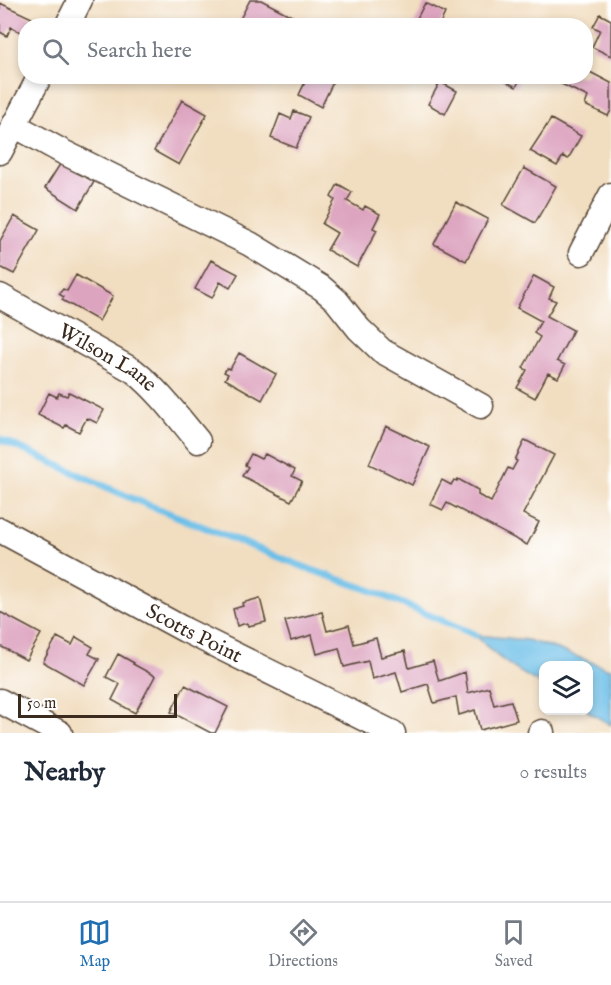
<!DOCTYPE html>
<style>
:root{--surface:#fff;--page:#f2f2f3;--text:#1f2937;--muted:#747a83;--line:#e0e1e3;--accent:#1f6fb2}
body{margin:0;font-family:"IM FELL English",serif;background:var(--page);color:var(--text)}
.controls{position:absolute;right:18px;bottom:18px;display:grid;overflow:hidden;border-radius:12px;box-shadow:0 3px 9px #0003}
.controls button{width:54px;height:54px;display:grid;place-items:center;padding:0;border:0;border-bottom:2px solid var(--line);background:var(--surface);color:var(--text);font:30px sans-serif}
.scale{position:absolute;left:18px;bottom:15px;width:159px;box-sizing:border-box;padding-left:6px;border:3px solid #3b2a1e;border-top:0;font-size:16px;line-height:21px;white-space:nowrap;color:#3b2a1e;-webkit-text-stroke:4px #fff;paint-order:stroke}
.list{margin:0;padding:0;list-style:none}
h2{display:flex;justify-content:space-between;align-items:center;height:78px;margin:0;padding:0 24px;font-size:26px}
h2 small{font-size:20px;font-weight:400;color:var(--muted)}
.icon{flex:none;width:33px;height:33px;fill:none;stroke:currentColor;stroke-width:2;stroke-linecap:round;stroke-linejoin:round}
.map{position:relative;flex:none;width:611px;height:733px;overflow:hidden}
.search{position:absolute;background:var(--surface);box-shadow:0 3px 9px #0003;left:18px;right:18px;top:18px;height:66px;display:flex;align-items:center;gap:15px;box-sizing:border-box;padding:0 21px;border-radius:24px;color:var(--muted);font-size:22px}
.sheet{height:168px;background:var(--surface)}
nav{display:flex;justify-content:space-around;align-items:center;box-sizing:border-box;height:84px;border-top:2px solid var(--line);background:var(--surface);font-size:16px;color:var(--muted)}
nav a{display:grid;justify-items:center;gap:3px}
nav .on{color:var(--accent)}
.map>svg:first-child{display:block}
</style>
<div class="map">
<svg width="611" height="733" viewBox="0 0 611 733">
<rect width="100%" height="100%" fill="#fff"/>
<filter id="ink" filterUnits="userSpaceOnUse"><feTurbulence type="fractalNoise" baseFrequency=".0167" numOctaves="2"/><feDisplacementMap in="SourceGraphic" scale="12" xChannelSelector="R" yChannelSelector="G"/><feConvolveMatrix kernelMatrix="1 2 1 2 8 2 1 2 1" color-interpolation-filters="sRGB"/></filter>
<filter id="wash" filterUnits="userSpaceOnUse"><feTurbulence type="fractalNoise" baseFrequency=".008" numOctaves="4" result="noise"/><feDisplacementMap in="SourceGraphic" scale="24" xChannelSelector="R" yChannelSelector="G"/><feGaussianBlur stdDeviation="1.35" result="paint"/><feColorMatrix in="noise" values="0 0 0 0 0 0 0 0 0 0 0 0 0 0 0 0 0 1.4 0 .05"/><feComposite in="paint" operator="in"/></filter>
<g filter="url(#wash)">
<rect width="100%" height="100%" fill="#f1ddbf"/>
<path fill="#6bbee7" stroke="#537482" stroke-width="1.5" d="M 476,635 L 527,640 L 557,649 L 609,669 L 611,668 L 611,725 L 587,711 L 588,710 L 588,666 L 544,666 L 543,685 C 518,672 494,657 476,635 Z"/>
<g fill="none" stroke-linecap="round" stroke-linejoin="round">
<path stroke="#6bbee7" stroke-width="7" d="M 0,439 L 131,498 L 309,569 L 370,590 L 476,635"/>
</g>
<g id="blocks">
<path fill="#dda4c0" d="M 250,0 L 261,0 L 311,26 L 247,26 L 239,21 Z
M 0,3 L 36,20 L 33,26 L 26,26 L 26,32 L 23,31 L 22,33 L 11,27 L 7,36 L 0,32 Z
M 425,3 L 445,13 L 439,26 L 413,26 Z
M 600,14 L 611,20 L 611,56 L 592,47 L 600,30 L 593,27 Z
M 586,70 L 611,83 L 611,110 L 608,116 L 585,105 L 588,97 L 557,82 L 560,76 L 586,76 Z
M 308,76 L 336,76 L 321,107 L 299,95 Z
M 496,76 L 522,76 L 516,87 Z
M 440,82 L 457,91 L 445,114 L 428,104 Z
M 182,100 L 207,114 L 179,165 L 154,151 Z
M 294,111 L 309,117 L 296,148 L 271,138 L 280,114 L 291,119 Z
M 551,119 L 581,136 L 568,159 L 563,156 L 557,166 L 530,151 Z
M 62,161 L 94,182 L 78,209 L 45,188 Z
M 524,168 L 556,186 L 535,223 L 503,205 Z
M 338,184 L 352,192 L 347,201 L 363,210 L 365,206 L 380,214 L 373,228 L 377,230 L 357,267 L 327,250 L 337,233 L 322,224 L 335,200 L 331,197 Z
M 456,202 L 488,219 L 466,261 L 434,244 Z
M 14,216 L 39,230 L 14,274 L 0,267 L 0,241 Z
M 211,260 L 238,274 L 230,288 L 220,282 L 212,298 L 195,289 Z
M 76,275 L 113,296 L 99,321 L 62,300 L 64,297 L 59,294 L 63,289 L 67,291 Z
M 534,276 L 554,287 L 549,298 L 556,301 L 547,316 L 573,330 L 557,361 L 565,365 L 558,378 L 548,373 L 535,398 L 517,388 L 527,370 L 523,368 L 540,337 L 534,333 L 541,321 L 517,308 Z
M 239,353 L 276,374 L 262,400 L 225,379 L 228,374 L 224,372 L 227,368 L 230,369 Z
M 69,392 L 104,410 L 97,423 L 87,418 L 79,432 L 66,425 L 64,428 L 38,415 L 49,393 L 57,397 L 59,393 L 67,396 Z
M 386,426 L 430,447 L 412,485 L 369,464 Z
M 525,440 L 554,455 L 523,514 L 539,522 L 527,545 L 447,503 L 443,510 L 430,504 L 442,480 L 451,485 L 454,480 L 457,481 L 458,479 L 478,490 L 478,495 L 491,502 L 508,468 L 512,470 L 517,461 L 515,460 Z
M 251,454 L 261,459 L 265,454 L 295,470 L 292,476 L 302,481 L 291,501 L 242,476 L 248,467 L 245,465 Z
M 260,598 L 266,622 L 248,626 L 247,623 L 237,626 L 233,609 L 243,606 L 242,603 Z
M 0,612 L 41,634 L 26,660 L 0,646 Z
M 322,612 L 327,631 L 349,625 L 354,644 L 376,638 L 381,657 L 405,651 L 409,668 L 433,661 L 439,681 L 465,672 L 468,693 L 489,687 L 494,705 L 511,701 L 517,720 L 480,730 L 475,710 L 459,715 L 456,697 L 434,703 L 428,684 L 402,692 L 396,672 L 372,679 L 368,661 L 344,667 L 339,648 L 317,654 L 312,635 L 291,641 L 285,621 Z
M 57,637 L 72,645 L 76,637 L 93,647 L 89,654 L 99,659 L 84,685 L 43,662 Z
M 118,654 L 134,663 L 133,664 L 155,676 L 135,713 L 112,700 L 120,684 L 106,677 Z
M 185,685 L 228,707 L 215,733 L 211,733 L 171,712 Z"/>
</g>
</g>
<g filter="url(#ink)">
<use href="#blocks" fill-opacity="0" stroke="#564536" stroke-width="1.5"/>
<g fill="none" stroke-linecap="round" stroke-linejoin="round">
<defs>
<g id="minor">
<path d="M 67,26 L 80,0"/>
<path d="M 14,125 L 63,152 L 250,244 L 322,288 L 336,300 L 359,329 L 382,351 L 481,406"/>
<path d="M 0,152 L 40,76"/>
<path d="M 581,253 L 611,195"/>
<path id="s1" d="M 0,296 L 134,371 C 159,391 178,417 198,441"/>
<path id="s2" d="M 0,530 L 185,630 L 393,733"/>
<path d="M 0,701 L 60,733"/>
<path d="M 540,733 L 542,732"/>
</g>
</defs>
<use href="#minor" stroke="#564536" stroke-width="27"/>
<use href="#minor" stroke="#fff" stroke-width="24"/>
</g>
</g>
<g text-anchor="middle" dominant-baseline="central" stroke-width="5" stroke-linejoin="round" paint-order="stroke">
<g font-size="21" fill="#3b2a1e" stroke="#fff">
<text stroke="none"><textPath href="#s1" startOffset="124">Wilson Lane</textPath></text>
<text stroke="none"><textPath href="#s2" startOffset="220">Scotts Point</textPath></text>
</g>
</g>
</svg>
<div class="controls">
<button><svg class="icon" aria-label="layers" viewBox="0 0 24 24"><path d="M12 4l9 5-9 5-9-5zM3 14l9 5 9-5"/></svg></button>
</div>
<div class="scale">50 m</div>
<div class="search"><svg class="icon" aria-label="search" viewBox="0 0 24 24"><circle cx="10" cy="10" r="6"/><path d="M15 15l6 6"/></svg>Search here</div>
</div>
<section class="sheet">
<h2>Nearby<small>0 results</small></h2>
<ul class="list">
</ul>
</section>
<nav>
<a class="on"><svg class="icon" aria-label="map" viewBox="0 0 24 24"><path d="M3 6l6-2 6 2 6-2v14l-6 2-6-2-6 2zM9 4v14M15 6v14"/></svg>Map</a>
<a><svg class="icon" aria-label="directions" viewBox="0 0 24 24"><path d="M12 3l9 9-9 9-9-9zM9 14v-3h6M13 9l2 2-2 2"/></svg>Directions</a>
<a><svg class="icon" aria-label="saved" viewBox="0 0 24 24"><path d="M7 4h10v16l-5-4-5 4z"/></svg>Saved</a>
</nav>
